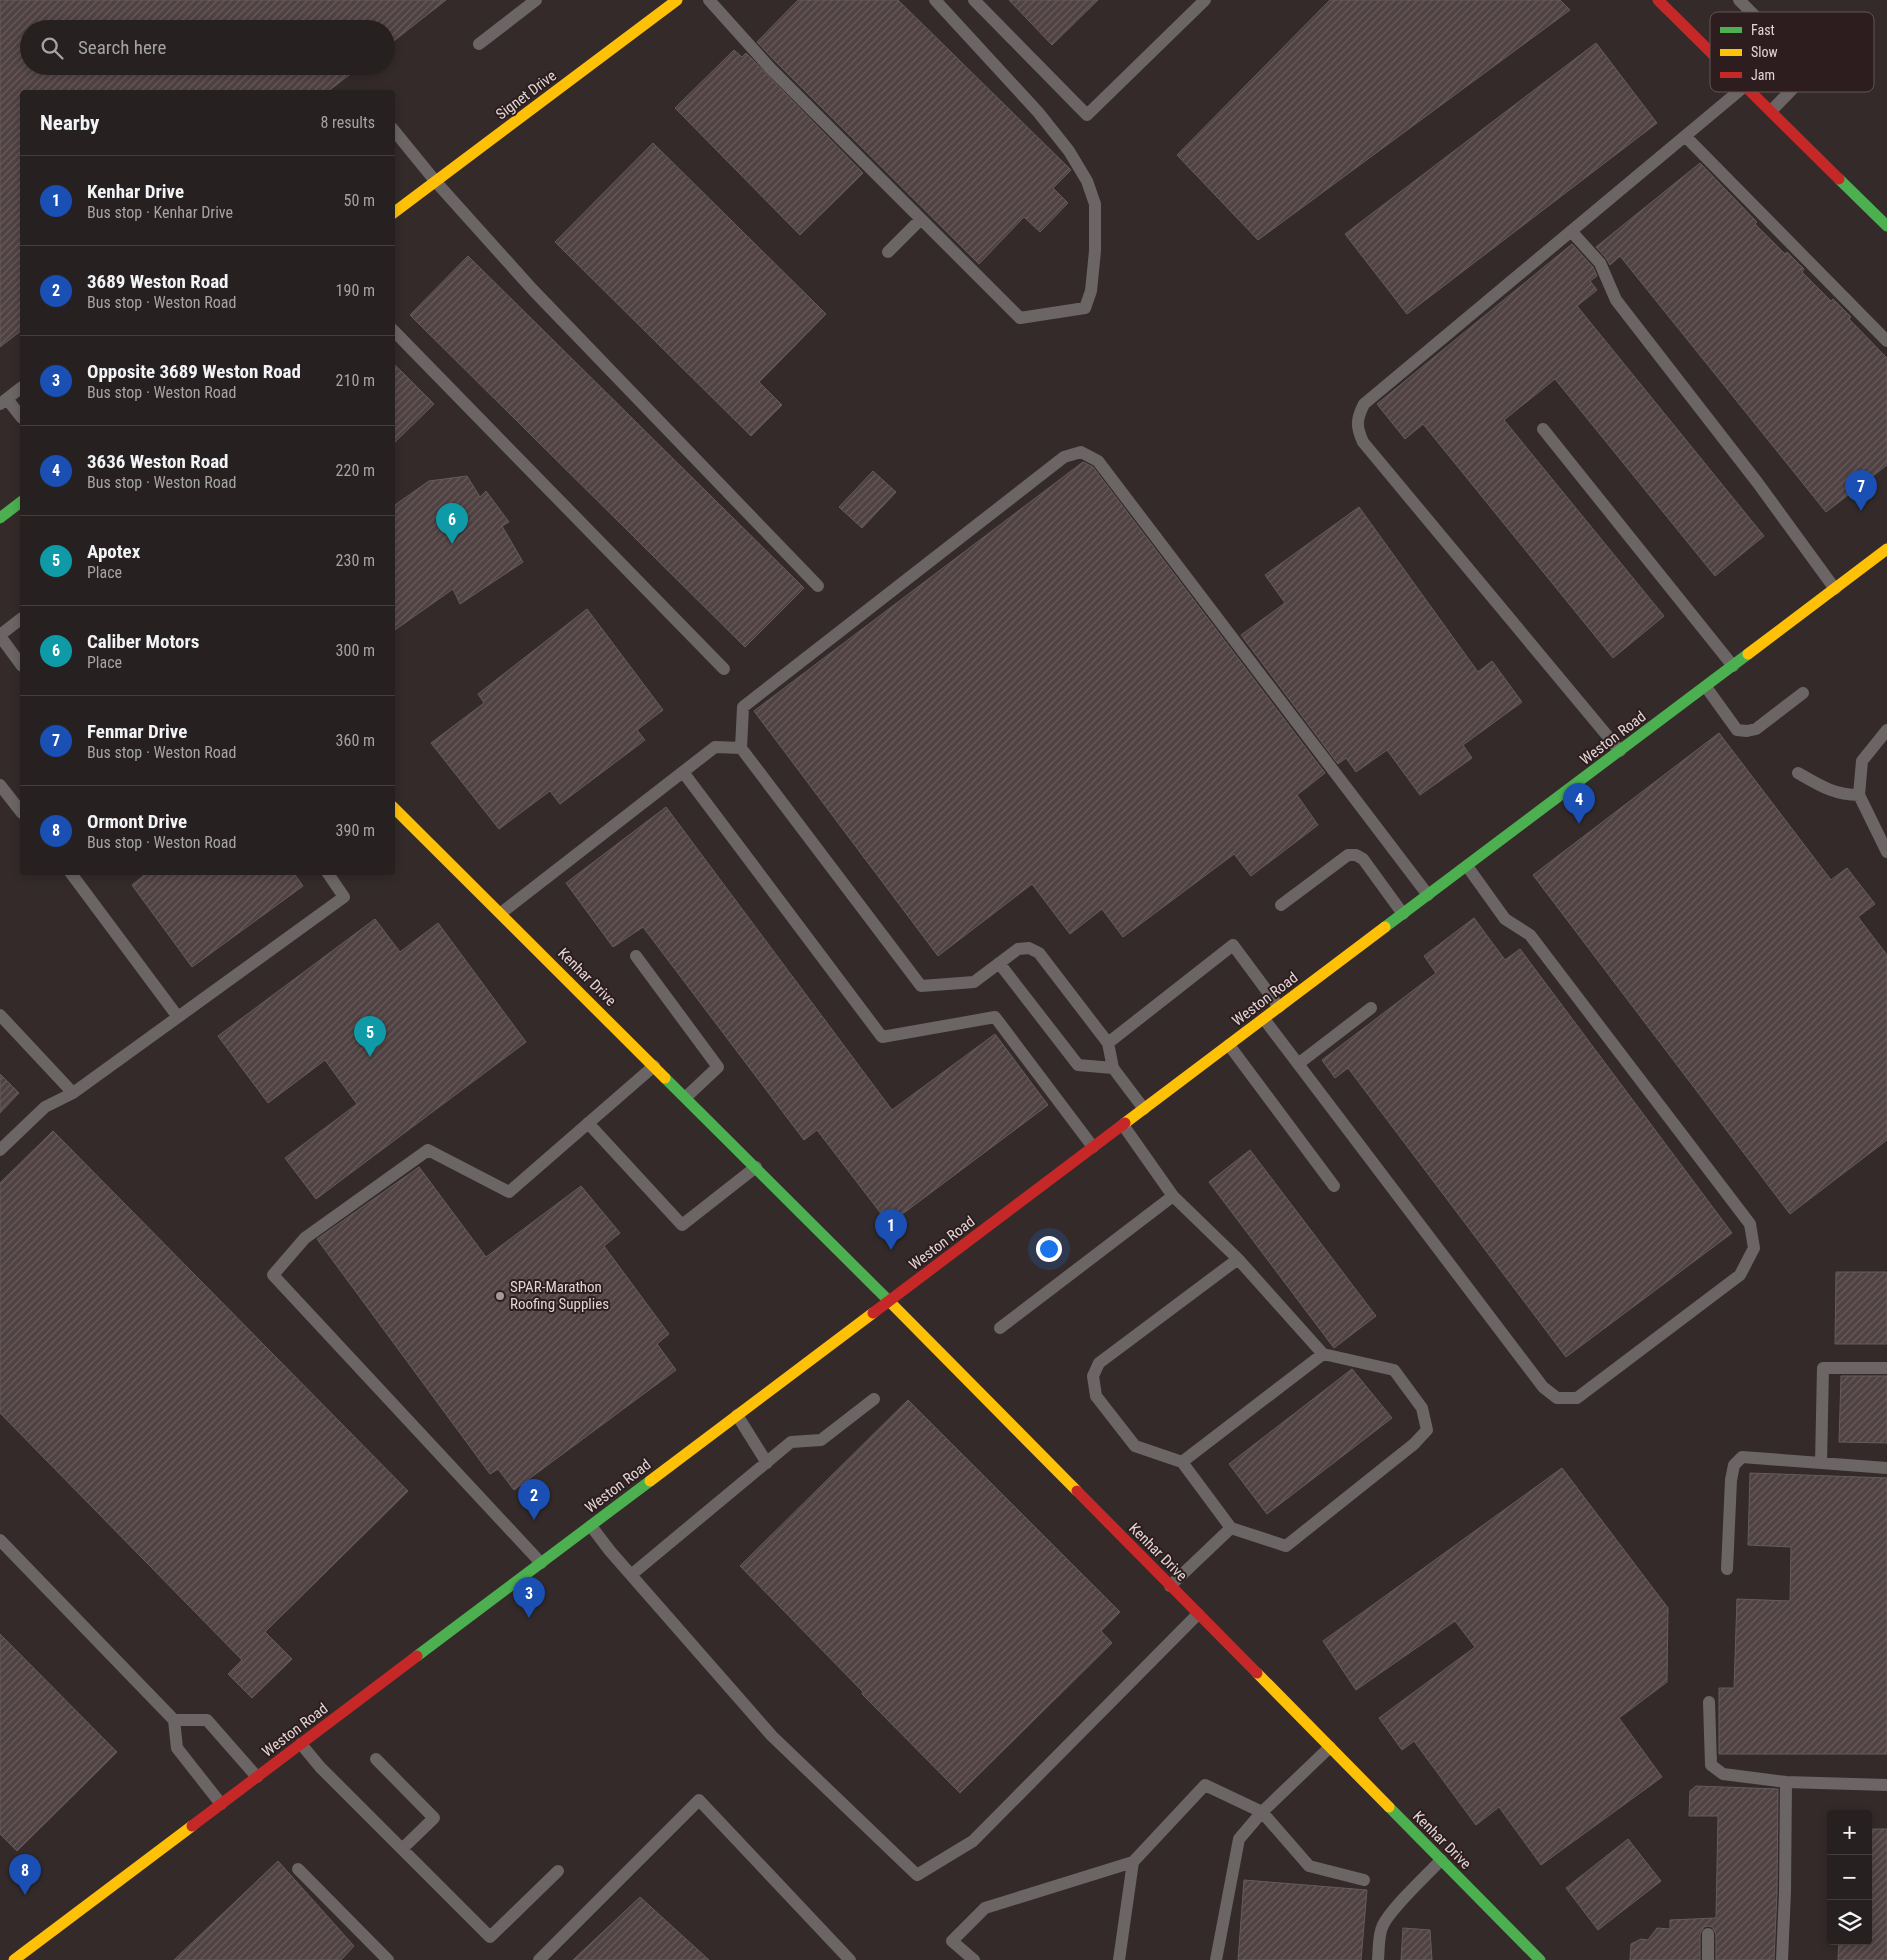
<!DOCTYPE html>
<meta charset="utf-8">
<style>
:root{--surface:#272020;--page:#2f2829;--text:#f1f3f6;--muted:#a4a3a5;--line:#433e3e;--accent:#a49999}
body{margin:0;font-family:"Roboto Condensed",sans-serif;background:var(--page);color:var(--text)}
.controls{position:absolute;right:15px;bottom:15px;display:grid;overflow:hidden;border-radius:5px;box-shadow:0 2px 8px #0003}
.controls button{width:45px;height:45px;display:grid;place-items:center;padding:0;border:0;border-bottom:1px solid var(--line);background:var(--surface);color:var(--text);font:25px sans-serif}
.you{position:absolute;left:1048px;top:1248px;width:18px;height:18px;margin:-12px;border:4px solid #fff;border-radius:50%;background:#1a73e8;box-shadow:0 0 0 8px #1a73e833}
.badge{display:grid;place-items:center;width:32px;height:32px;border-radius:50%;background:var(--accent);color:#fff;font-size:16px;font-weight:700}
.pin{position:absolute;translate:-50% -41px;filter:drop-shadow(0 1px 2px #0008)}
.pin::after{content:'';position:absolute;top:26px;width:18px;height:15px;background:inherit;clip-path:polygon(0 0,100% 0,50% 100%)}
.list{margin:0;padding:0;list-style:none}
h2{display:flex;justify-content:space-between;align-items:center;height:65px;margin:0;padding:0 20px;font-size:21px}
h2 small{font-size:16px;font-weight:400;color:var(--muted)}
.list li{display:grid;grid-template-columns:32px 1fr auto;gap:15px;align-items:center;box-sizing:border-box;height:90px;padding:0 20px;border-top:1px solid var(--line)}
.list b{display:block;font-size:19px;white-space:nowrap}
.list p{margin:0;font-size:16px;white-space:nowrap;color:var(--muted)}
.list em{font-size:16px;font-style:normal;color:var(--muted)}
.icon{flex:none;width:28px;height:28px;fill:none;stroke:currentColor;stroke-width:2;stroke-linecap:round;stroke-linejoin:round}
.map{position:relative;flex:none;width:1887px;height:1960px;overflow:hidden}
.search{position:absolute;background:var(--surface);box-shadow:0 2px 8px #0003;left:20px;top:20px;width:375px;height:55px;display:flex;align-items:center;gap:12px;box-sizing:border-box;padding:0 18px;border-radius:28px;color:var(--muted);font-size:19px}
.panel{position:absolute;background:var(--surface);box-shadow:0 2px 8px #0003;left:20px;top:90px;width:375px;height:785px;border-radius:5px}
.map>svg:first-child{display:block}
</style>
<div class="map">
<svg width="1887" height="1960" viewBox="0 0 1887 1960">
<defs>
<pattern id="building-hatch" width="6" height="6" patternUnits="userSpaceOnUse" patternTransform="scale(1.25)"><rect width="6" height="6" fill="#504242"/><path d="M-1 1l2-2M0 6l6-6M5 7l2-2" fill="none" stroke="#695c5c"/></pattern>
</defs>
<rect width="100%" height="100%" fill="#342a2a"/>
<path fill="url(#building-hatch)" stroke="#645c5c" d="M 0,0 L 446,0 L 386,47 L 386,29 L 29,29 L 29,66 L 361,66 L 327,92 L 22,92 L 22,330 L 0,347 Z
M 798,0 L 898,0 L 1071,170 L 1053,188 L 1068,203 L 1040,232 L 1024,217 L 979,264 L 776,62 L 757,42 Z
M 1009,0 L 1098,0 L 1052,45 Z
M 1330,0 L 1560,0 L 1570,10 L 1258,240 L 1177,155 Z
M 1596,43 L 1657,123 L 1407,314 L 1345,234 Z
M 734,50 L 742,57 L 746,53 L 863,173 L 800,235 L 675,108 Z
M 653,143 L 826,314 L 759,382 L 782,405 L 751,436 L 555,242 Z
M 1700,163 L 1757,222 L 1755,224 L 1785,254 L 1787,252 L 1804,269 L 1802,272 L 1831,301 L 1833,299 L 1851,317 L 1849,319 L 1887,358 L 1887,465 L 1826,512 L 1620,256 L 1610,265 L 1606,258 L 1596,247 Z
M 1572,244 L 1593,267 L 1597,276 L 1590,281 L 1597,290 L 1577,306 L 1764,536 L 1715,576 L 1555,379 L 1504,420 L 1664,616 L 1613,658 L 1423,424 L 1405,439 L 1377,404 Z
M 468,256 L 804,588 L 745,647 L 410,315 Z
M 392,362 L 434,404 L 392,445 Z
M 1083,462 L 1093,467 L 1325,773 L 1297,795 L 1318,825 L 1251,876 L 1234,854 L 1123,937 L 1102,909 L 1070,934 L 1032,884 L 938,956 L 754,711 Z
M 873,471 L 896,492 L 862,528 L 839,507 Z
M 467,476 L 480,497 L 486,491 L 509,522 L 502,526 L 523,562 L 460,604 L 453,589 L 392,632 L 392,507 L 429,481 Z
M 1359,507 L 1478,672 L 1492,661 L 1522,702 L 1463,745 L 1472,758 L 1420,795 L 1387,750 L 1356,772 L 1346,758 L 1338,764 L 1241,635 L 1285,603 L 1265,575 Z
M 587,609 L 663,710 L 637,730 L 645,740 L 560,804 L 550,791 L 499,829 L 431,743 L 484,703 L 478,694 Z
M 1719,733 L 1831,880 L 1847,868 L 1875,904 L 1858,917 L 1887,955 L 1887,1140 L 1790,1214 L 1533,875 Z
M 666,807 L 892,1110 L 995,1034 L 1048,1105 L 889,1224 L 817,1130 L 804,1140 L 643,927 L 613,947 L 566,883 Z
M 148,872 L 293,872 L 303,886 L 192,967 L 132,885 Z
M 1474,918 L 1505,960 L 1520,949 L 1732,1233 L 1566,1357 L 1348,1068 L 1335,1078 L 1322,1060 L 1436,973 L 1424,956 Z
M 375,919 L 400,952 L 438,923 L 526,1042 L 316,1199 L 285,1158 L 357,1104 L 325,1060 L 268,1103 L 218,1036 Z
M 0,1074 L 19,1093 L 0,1113 Z
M 53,1131 L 408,1491 L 265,1632 L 292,1659 L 252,1698 L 228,1674 L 242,1660 L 0,1413 L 0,1183 Z
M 1250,1150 L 1376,1316 L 1334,1348 L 1209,1182 Z
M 419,1167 L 486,1257 L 581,1186 L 620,1233 L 604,1246 L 669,1334 L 657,1344 L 676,1370 L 514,1490 L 498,1469 L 490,1474 L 317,1239 Z
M 1836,1272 L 1887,1272 L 1887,1344 L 1835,1344 Z
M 1352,1369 L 1392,1418 L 1267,1514 L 1229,1464 Z
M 1841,1376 L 1887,1376 L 1887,1443 L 1839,1442 Z
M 908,1400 L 1120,1612 L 1101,1631 L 1112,1643 L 960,1793 L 862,1694 L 863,1692 L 740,1566 Z
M 1562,1468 L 1668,1608 L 1667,1682 L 1619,1718 L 1662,1777 L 1541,1865 L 1499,1807 L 1476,1825 L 1414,1741 L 1402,1750 L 1379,1718 L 1475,1647 L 1455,1621 L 1356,1690 L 1323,1641 Z
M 1750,1473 L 1887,1478 L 1887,1754 L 1719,1754 L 1719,1688 L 1734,1688 L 1737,1599 L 1790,1601 L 1791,1547 L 1748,1545 Z
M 0,1634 L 117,1752 L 17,1851 L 0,1834 Z
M 1696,1786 L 1778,1789 L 1777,1892 L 1774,1960 L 1716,1960 L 1716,1934 L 1712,1927 L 1708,1926 L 1704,1927 L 1700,1934 L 1700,1960 L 1630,1960 L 1631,1944 L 1641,1939 L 1648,1940 L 1657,1928 L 1670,1929 L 1670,1920 L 1716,1918 L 1718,1816 L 1689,1816 L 1690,1791 Z
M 1868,1829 L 1887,1829 L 1887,1960 L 1838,1960 L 1839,1941 L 1868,1941 Z
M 1628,1839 L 1661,1881 L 1598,1930 L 1566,1888 Z
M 278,1861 L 354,1946 L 341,1960 L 174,1960 Z
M 1244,1880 L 1367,1890 L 1361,1960 L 1238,1960 Z
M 640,1897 L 709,1960 L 573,1960 Z
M 1403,1928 L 1430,1930 L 1432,1960 L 1401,1960 Z"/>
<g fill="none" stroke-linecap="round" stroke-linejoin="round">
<path stroke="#6c6565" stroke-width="12" d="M 709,0 L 770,68 L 1020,318 L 1085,308 L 1091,291 L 1095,251 L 1095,204 L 1087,181 L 1069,151 L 1038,112 L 935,0
M 974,0 L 1087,115 L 1205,0
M 1739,0 L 1810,71
M 479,44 L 536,0
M 1771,111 L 1834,46 L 1847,60 L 1864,44
M 392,128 L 436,182 L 533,290 L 818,586
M 1685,136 L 1887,341
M 1571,231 L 1600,263 L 1616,300 L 1757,482 L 1835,589
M 888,252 L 921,219
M 392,329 L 724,669
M 7,399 L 22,418
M 0,404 L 22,387
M 1543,429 L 1733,666
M 0,635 L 22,618
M 0,636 L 22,666
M 1706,687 L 1737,730 L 1747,731 L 1756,729 L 1803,693
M 1887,730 L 1862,761 L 1859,795 L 1887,852
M 1620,751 L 1363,442 C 1356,426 1356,420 1364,404 L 1745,86
M 683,772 L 882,1037 L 995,1017 L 1093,1147
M 1798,773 C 1819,785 1834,795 1859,795
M 0,785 L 22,813
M 70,872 L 178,1017
M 1281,905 L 1348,855 L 1356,855 L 1363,859 L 1403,914
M 501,913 L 715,747 L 741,748
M 636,956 L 718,1067 L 686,1097
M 999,963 L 1078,1065 L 1113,1068
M 0,1015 L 73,1093 L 344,897 L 327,872
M 1264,1019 L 1543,1387 L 1557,1398 L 1577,1398 L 1740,1275 L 1754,1248 L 1750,1224 L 1530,935 L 1505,919 L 1467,866
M 1108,1043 L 1233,945 L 1279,1007
M 1229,1045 L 1334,1186
M 1298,1064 L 1371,1008
M 1144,1109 L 1113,1068 L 1108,1043 L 1039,953 L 1029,948 L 1018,949 L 974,982 L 921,986 L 741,748 L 743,707 L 1064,457 L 1081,452 L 1098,461 L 1428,895
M 588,1123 L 682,1225 L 756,1167
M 0,1150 L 45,1107 L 73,1093
M 1000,1328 L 1173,1196 L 1123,1125
M 737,1415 L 767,1463
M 1182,1462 L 1323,1354
M 1821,1463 L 1823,1368 L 1887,1368
M 591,1526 L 610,1551 L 772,1736 L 917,1875 L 973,1841 L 1198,1614
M 1231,1528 L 1286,1546 L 1414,1444 L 1427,1430 L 1422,1408 L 1394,1370 L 1323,1354 L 1238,1259
M 0,1540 L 174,1720 L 207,1720 L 257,1777
M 541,1563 L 273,1275 L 305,1238 L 428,1150 L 509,1192 L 654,1066
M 1727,1569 L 1731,1480 L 1734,1465 L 1742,1457 L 1887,1468
M 631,1575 L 791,1442 L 821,1440 L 874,1399
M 1170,1586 L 1231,1528 L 1182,1462 L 1135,1446 L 1096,1396 L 1093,1376 L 1099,1363 L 1238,1259 L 1173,1196
M 1709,1702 L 1711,1765 L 1723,1774 L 1786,1782 L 1887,1785
M 174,1720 L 177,1748 L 221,1804
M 301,1744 L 320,1767 L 490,1937 L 558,1871
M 376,1759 L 434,1818 L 402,1849
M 298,1869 L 388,1960
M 539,1960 L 699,1800 L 850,1960
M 974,1960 L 952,1941 L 985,1908 L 1133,1862
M 1119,1960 L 1133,1862 L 1205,1785 L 1262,1812 L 1330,1747
M 1216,1960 L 1239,1839 L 1262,1812 L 1309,1866 L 1364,1880
M 1378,1960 C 1379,1949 1378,1935 1383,1925 C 1392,1907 1426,1876 1441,1860
M 1708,1960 L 1708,1934
M 1782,1960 L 1785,1892 L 1786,1782"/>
<path stroke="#4caf50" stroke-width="11" d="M 1839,179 L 1887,226
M 0,518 L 22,501
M 1385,927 L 1748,654
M 665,1078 L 889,1301
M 417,1656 L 650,1481
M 1389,1807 L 1540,1960"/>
<path stroke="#ffc107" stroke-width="11" d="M 392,214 L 677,0
M 1748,654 L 1887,549
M 392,806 L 665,1078
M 1125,1123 L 1385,927
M 889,1301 L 1077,1491
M 650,1481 L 873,1313
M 1257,1673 L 1389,1807
M 14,1960 L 192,1826"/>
<path stroke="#c62828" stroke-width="11" d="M 1658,0 L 1839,179
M 873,1313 L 1125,1123
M 1077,1491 L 1257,1673
M 192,1826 L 417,1656"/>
</g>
<circle fill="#a49999" stroke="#2d1d1e" stroke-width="2" cx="500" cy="1296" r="5"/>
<g text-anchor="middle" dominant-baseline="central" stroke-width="4" stroke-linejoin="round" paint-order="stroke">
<g font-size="15" fill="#e1d5d5" stroke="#2d1d1e">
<text transform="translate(526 95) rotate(-37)">Signet Drive</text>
<text transform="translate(1613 738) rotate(-37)">Weston Road</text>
<text transform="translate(587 977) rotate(45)">Kenhar Drive</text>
<text transform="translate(1265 999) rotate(-37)">Weston Road</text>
<text transform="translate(942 1243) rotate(-37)">Weston Road</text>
<text transform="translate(618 1486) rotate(-37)">Weston Road</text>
<text transform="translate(1158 1552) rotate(45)">Kenhar Drive</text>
<text transform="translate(295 1730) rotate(-37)">Weston Road</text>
<text transform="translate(1442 1840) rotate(45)">Kenhar Drive</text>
</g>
<g font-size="15" fill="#e1d5d5" stroke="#2d1d1e" text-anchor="start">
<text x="510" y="1287">SPAR-Marathon<tspan x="510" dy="17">Roofing Supplies</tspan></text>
</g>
</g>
<rect x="1710" y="12" width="164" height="80" rx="8" fill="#2d1d1e" stroke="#635455" stroke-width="1"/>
<rect x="1720" y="27" width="22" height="6" fill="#4caf50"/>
<rect x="1720" y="49" width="22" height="7" fill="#ffc107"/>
<rect x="1720" y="72" width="22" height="6" fill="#c62828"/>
<g font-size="14" fill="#e1d5d5">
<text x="1751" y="35">Fast</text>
<text x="1751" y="57">Slow</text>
<text x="1751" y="80">Jam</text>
</g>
</svg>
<div class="controls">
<button>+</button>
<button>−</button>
<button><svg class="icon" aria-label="layers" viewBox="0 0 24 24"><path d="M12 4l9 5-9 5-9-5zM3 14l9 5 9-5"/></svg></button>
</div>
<div class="you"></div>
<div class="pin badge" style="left:891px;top:1250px;background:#1a4fb4">1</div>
<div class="pin badge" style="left:534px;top:1520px;background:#1a4fb4">2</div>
<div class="pin badge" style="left:529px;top:1618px;background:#1a4fb4">3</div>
<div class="pin badge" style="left:1579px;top:824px;background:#1a4fb4">4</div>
<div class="pin badge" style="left:370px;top:1057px;background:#0f9aa8">5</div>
<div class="pin badge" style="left:452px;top:544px;background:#0f9aa8">6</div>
<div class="pin badge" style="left:1861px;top:511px;background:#1a4fb4">7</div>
<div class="pin badge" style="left:25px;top:1895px;background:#1a4fb4">8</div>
<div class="search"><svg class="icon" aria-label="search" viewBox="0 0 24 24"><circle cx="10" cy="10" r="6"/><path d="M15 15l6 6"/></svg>Search here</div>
<section class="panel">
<h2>Nearby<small>8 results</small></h2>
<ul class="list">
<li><span class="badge" style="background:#1a4fb4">1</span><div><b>Kenhar Drive</b><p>Bus stop · Kenhar Drive</p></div><em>50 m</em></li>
<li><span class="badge" style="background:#1a4fb4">2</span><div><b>3689 Weston Road</b><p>Bus stop · Weston Road</p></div><em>190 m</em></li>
<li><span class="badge" style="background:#1a4fb4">3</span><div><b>Opposite 3689 Weston Road</b><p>Bus stop · Weston Road</p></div><em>210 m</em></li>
<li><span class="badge" style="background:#1a4fb4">4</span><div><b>3636 Weston Road</b><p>Bus stop · Weston Road</p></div><em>220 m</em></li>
<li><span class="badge" style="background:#0f9aa8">5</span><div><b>Apotex</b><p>Place</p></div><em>230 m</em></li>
<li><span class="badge" style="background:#0f9aa8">6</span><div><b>Caliber Motors</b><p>Place</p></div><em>300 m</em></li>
<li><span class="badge" style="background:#1a4fb4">7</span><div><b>Fenmar Drive</b><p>Bus stop · Weston Road</p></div><em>360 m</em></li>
<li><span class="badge" style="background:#1a4fb4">8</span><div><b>Ormont Drive</b><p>Bus stop · Weston Road</p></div><em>390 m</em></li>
</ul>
</section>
</div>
